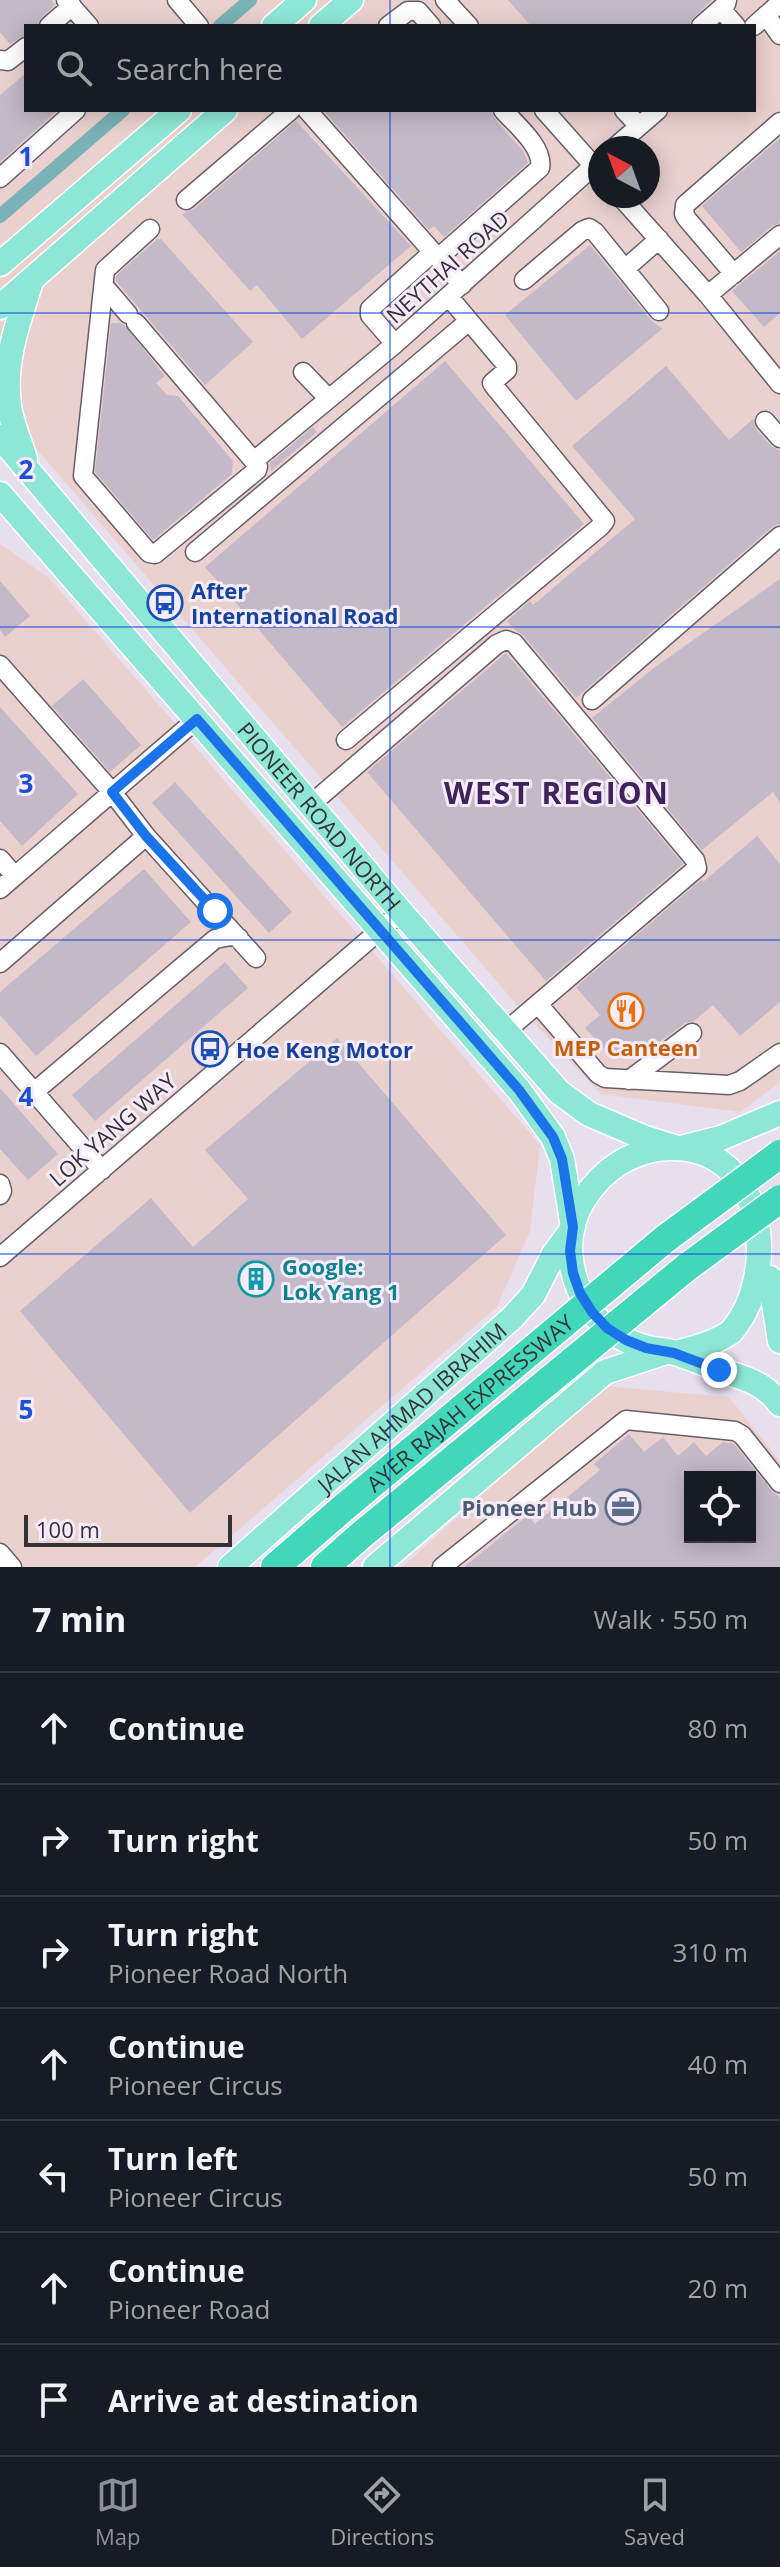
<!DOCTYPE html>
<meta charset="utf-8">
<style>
:root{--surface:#171b24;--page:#242831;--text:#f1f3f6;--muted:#9ea1a6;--line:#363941;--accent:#8c9099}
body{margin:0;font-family:"Open Sans",sans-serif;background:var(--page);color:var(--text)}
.controls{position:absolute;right:24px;bottom:24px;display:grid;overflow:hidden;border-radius:0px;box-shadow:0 4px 20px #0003}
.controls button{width:72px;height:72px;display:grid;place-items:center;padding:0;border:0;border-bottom:2px solid var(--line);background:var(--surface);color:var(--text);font:40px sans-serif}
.compass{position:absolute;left:588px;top:136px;width:72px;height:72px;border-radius:50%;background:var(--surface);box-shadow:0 4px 20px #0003;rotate:319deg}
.scale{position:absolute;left:24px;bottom:20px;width:208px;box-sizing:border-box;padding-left:8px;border:4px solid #353137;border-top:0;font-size:22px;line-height:28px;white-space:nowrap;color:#353137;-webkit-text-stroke:6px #f5ebfb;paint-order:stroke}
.stop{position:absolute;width:24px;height:24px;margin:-18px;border:6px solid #1a73e8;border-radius:50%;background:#fff}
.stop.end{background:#1a73e8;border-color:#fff;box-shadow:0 2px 8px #0008}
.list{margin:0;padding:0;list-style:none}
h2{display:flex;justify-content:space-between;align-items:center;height:104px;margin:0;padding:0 32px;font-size:34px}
h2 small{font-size:26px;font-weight:400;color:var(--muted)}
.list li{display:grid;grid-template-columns:52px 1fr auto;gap:24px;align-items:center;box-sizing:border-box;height:112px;padding:0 32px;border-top:2px solid var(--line)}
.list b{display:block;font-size:30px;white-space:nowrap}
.list p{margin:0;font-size:26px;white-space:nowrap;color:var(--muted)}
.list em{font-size:26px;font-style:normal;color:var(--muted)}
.icon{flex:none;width:44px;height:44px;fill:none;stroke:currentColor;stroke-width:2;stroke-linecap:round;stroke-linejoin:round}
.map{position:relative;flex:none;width:780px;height:1567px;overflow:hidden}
.search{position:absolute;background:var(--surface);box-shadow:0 4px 20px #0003;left:24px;right:24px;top:24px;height:88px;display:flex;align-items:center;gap:20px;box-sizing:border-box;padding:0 28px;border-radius:0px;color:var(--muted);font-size:30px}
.sheet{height:888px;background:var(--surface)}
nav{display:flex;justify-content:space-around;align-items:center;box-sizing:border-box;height:112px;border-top:2px solid var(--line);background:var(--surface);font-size:22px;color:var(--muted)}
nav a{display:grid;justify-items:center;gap:4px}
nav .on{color:var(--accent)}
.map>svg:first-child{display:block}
</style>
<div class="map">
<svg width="780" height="1567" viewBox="0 0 780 1567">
<rect width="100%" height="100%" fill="#e7deee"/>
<path fill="#ebd1ce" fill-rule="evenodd" d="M 0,0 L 780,0 L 780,1082 L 741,1112 L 601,1094 L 518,1006 L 0,407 ZM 26,26 L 754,26 L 754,110 L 26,110 ZM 600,148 L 648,148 L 648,196 L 600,196 Z
M 0,544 L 48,577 L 540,1145 L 530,1231 L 497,1307 L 195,1567 L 0,1567 Z
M 602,1386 L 729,1397 L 780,1461 L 780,1567 L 402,1567 ZM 690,1477 L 750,1477 L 750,1537 L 690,1537 Z"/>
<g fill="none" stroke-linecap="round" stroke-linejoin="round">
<path stroke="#79b2b7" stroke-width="14" d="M 220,26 L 250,0
M 0,216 L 123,110"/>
</g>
<path fill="#c3b9c8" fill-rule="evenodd" d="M 0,0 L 52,0 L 55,5 L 41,18 L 37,26 L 26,26 L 26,35 L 10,44 L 0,32 Z
M 508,0 L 712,0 L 693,18 L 689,26 L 531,26 Z
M 26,73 L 26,110 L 58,110 L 0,162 L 0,95 Z
M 323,110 L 491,110 L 494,118 L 523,151 L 528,163 L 444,237 L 434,226 L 429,230 Z
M 296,121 L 411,246 L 302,339 L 257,285 L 250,291 L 182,214 L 194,209 Z
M 780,138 L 780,223 L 772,226 L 741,252 L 702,206 Z
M 157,239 L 161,239 L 253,342 L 205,385 L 116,281 L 116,276 Z
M 590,245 L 650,319 L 662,329 L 576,401 L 505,315 Z
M 780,251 L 780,313 L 764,327 L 732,291 Z
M 111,323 L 120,323 L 124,325 L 165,376 L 156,383 L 167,395 L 178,396 L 233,461 L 232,474 L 153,540 L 95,472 Z
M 445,361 L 584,524 L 342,727 L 205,567 Z
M 666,366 L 729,440 L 753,419 L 756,429 L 771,446 L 780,451 L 780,524 L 772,527 L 576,698 L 523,635 L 515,630 L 507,621 L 530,601 L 533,605 L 635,519 L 572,446 Z
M 313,427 L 317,432 L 271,471 L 270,463 Z
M 780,579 L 780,803 L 773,792 L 702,850 L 592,718 L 655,667 Z
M 0,581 L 30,616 L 5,637 L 0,630 Z
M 506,653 L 683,864 L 546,981 L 367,772 Z
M 83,679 L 141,745 L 110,772 L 52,706 Z
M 0,707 L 78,794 L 22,846 L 0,821 Z
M 175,782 L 292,912 L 269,933 L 152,803 Z
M 757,836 L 780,864 L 780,1002 L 740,1036 L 713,1005 L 694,1021 L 685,1023 L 642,1055 L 638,1050 L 634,1054 L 625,1044 L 611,1056 L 585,1028 L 600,1015 L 576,987 L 701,880 L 703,882 Z
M 144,869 L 191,922 L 36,1056 L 0,1015 L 0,992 Z
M 225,962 L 248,988 L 95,1121 L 72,1095 Z
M 337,1038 L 506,1235 L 190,1513 L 20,1311 L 151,1198 L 193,1247 L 248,1199 L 205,1150 Z
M 0,1088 L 58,1154 L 28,1180 L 0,1149 Z
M 629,1434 L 644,1452 L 663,1437 L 678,1456 L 694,1442 L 706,1456 L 723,1442 L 734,1444 L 771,1490 L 780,1498 L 780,1567 L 464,1567 L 528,1515 L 535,1524 L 600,1470 L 594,1464 ZM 690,1477 L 750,1477 L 750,1537 L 690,1537 Z"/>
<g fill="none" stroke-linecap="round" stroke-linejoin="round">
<defs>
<path id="minor" d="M 66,0 L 89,26
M 177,0 L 199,26
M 445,0 L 469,26
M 721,9 L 736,26
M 766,15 L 780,35
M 49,26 L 72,6
M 388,26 L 408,11 L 418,11 L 431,26
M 701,26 L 726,4 L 727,0
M 754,26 L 780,3
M 0,60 L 8,61 L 26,47
M 307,110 L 462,285
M 544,110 L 600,173
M 624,110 L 639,126
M 614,148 L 658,110
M 0,178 L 76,110
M 620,196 L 708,295 L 780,384
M 186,200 L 291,110
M 438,258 L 540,168 C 544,147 516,125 503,110
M 625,269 L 659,239
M 734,274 L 687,219 L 684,214 L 685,205 L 780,122
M 524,280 L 582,231 L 589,228 L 595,232 L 659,311
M 104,286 L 128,314
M 708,295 L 780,235
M 136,323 L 258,466 L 257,470 L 155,554 L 149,553 L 83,476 L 105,270 L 150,229
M 395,344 L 370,315 L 370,309 L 433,252
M 303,372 L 328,398
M 765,421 L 780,438
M 255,460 L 395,344 L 600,160
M 195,552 L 469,321
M 0,665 L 112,792 L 146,836 L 256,958
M 592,700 L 780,536
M 346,740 L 601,526 L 605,521 L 494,386 L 492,383 L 507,370 L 507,366 L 449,297
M 310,805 L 497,644 L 506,640 L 514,643 L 695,860 L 697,868 L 506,1031
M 0,859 L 15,876
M 0,889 L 197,719
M 0,963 L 146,836
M 538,1004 L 598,1074 L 605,1078 L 729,1085 L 740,1081 L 780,1053
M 0,1053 L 102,1170
M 629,1080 L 692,1033
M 34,1092 L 215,939 L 231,936 L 239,938
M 0,1184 L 2,1191 L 0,1195
M 0,1257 L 401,912
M 0,1553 L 12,1567
M 442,1567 L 626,1420 L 735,1431 L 742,1435 L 780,1483"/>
<g id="major">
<path d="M 274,26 L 304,0"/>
<path d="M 321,26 L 351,0"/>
<path d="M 0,264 L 179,110"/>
<path d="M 0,307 L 225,110"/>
<path id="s1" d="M 0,437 L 401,912 L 559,1092 L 589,1114 L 645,1138 L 677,1148"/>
<path d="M 25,459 C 20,442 11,423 9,405 C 3,362 18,322 31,282"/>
<path d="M 0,494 L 519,1090 L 553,1137 L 562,1159 L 573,1227"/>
<path d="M 685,1147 L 721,1138 L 780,1113"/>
<path d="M 770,1278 L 780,1341"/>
<path d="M 674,1353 C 694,1349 713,1344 731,1332 C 780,1276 768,1144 668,1148 C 632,1150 603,1169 584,1199 C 562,1233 568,1276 589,1308 C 602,1328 626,1343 648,1348 C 656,1350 664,1350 672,1352 C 688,1357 703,1363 718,1369 C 744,1379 761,1380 780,1404"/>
<path id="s2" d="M 230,1567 L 512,1318 L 533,1295 L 554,1254 L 571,1231"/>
<path d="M 375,1567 L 605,1372 L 663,1353"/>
</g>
<path id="highway" d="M 275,1567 L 342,1509
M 325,1567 L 360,1536"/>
</defs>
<use href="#minor" stroke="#675e6c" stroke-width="21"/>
<use href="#major" stroke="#fff" stroke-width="27"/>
<use href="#highway" stroke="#fff" stroke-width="31"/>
<use href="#minor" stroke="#fff" stroke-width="18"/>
<use href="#major" stroke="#8ee7d6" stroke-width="24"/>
<use href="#highway" stroke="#42d7bb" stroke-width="28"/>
<defs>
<g id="highway-bridge">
<path id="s3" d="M 342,1509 L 665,1239 L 780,1154"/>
<path d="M 360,1536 L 687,1267 L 780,1199"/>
</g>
</defs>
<use href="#highway-bridge" stroke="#fff" stroke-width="31" stroke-linecap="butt"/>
<use href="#highway-bridge" stroke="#42d7bb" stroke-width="28"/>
</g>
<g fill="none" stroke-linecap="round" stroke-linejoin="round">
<path stroke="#1a73e8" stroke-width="10" d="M 215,911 L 146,836 L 112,792 L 197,719 L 519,1090 L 553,1137 L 562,1159 L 573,1227 L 570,1251 L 573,1273 L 580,1293 L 592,1312 L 607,1328 L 626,1340 L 646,1348 L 674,1353 L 719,1370"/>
</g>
<path fill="none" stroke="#1d4ed8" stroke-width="2" stroke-opacity="0.55" d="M 390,0 L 390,26M 390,110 L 390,1567M 0,313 L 780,313M 0,627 L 780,627M 0,940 L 780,940M 0,1254 L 780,1254"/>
<defs>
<symbol id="bus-ring" viewBox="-11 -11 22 22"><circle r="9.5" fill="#f5ebfb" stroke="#1a4fb4" stroke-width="1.5"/><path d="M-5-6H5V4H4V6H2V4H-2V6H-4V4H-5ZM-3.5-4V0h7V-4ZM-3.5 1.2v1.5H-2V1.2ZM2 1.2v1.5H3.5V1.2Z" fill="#1a4fb4"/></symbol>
<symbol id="restaurant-ring" viewBox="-11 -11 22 22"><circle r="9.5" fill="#f5ebfb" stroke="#e8710a" stroke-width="1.5"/><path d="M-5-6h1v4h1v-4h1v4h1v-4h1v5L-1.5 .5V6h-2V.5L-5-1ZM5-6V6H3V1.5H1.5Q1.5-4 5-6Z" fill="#e8710a"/></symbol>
<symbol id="building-ring" viewBox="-11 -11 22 22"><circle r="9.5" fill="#f5ebfb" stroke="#0f9aa8" stroke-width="1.5"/><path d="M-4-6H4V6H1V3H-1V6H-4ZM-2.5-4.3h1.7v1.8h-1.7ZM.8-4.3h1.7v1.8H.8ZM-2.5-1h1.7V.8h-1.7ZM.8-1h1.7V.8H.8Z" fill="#0f9aa8"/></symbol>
<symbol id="office-ring" viewBox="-11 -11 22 22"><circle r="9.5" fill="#f5ebfb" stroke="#5c6f8a" stroke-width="1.5"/><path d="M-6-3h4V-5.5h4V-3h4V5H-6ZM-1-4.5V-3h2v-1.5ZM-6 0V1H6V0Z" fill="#5c6f8a"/></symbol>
</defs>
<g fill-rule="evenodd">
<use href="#bus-ring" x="145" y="583" width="40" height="40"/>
<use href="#restaurant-ring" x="606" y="991" width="40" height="40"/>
<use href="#bus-ring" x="190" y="1029" width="40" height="40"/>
<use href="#building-ring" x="236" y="1259" width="40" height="40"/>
<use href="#office-ring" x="603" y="1487" width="40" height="40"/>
</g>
<g text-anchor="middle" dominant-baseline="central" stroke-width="6" stroke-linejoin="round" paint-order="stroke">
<g font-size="22" fill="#353137" stroke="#f5ebfb">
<text transform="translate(447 266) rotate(-42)">NEYTHAI ROAD</text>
<text stroke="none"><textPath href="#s1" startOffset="496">PIONEER ROAD NORTH</textPath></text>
<text transform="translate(112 1129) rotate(-41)">LOK YANG WAY</text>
<text stroke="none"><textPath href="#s3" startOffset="166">AYER RAJAH EXPRESSWAY</textPath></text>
<text stroke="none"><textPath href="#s2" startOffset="242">JALAN AHMAD IBRAHIM</textPath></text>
</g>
<g font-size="22" font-weight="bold" fill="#164399" stroke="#f5ebfb" text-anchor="start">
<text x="191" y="590">After<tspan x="191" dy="25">International Road</tspan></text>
<text x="236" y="1049">Hoe Keng Motor</text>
</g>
<g font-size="22" font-weight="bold" fill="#c56008" stroke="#f5ebfb">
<text x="626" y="1047">MEP Canteen</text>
</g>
<g font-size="22" font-weight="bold" fill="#0d838f" stroke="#f5ebfb" text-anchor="start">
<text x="282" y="1266">Google:<tspan x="282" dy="25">Lok Yang 1</tspan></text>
</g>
<g font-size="22" font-weight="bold" fill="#4e5e75" stroke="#f5ebfb" text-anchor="end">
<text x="597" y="1507">Pioneer Hub</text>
</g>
<g font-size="30" font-weight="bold" letter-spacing="2" fill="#41225b" stroke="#f5ebfb">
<text x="557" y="792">WEST REGION</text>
</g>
</g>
<g font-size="26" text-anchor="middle" font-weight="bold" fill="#1d4ed8" stroke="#f5ebfb" stroke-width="6" stroke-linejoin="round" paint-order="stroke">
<text x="26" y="166">1</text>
<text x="26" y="479">2</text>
<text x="26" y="793">3</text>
<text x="26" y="1106">4</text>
<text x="26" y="1419">5</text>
</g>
</svg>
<div class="controls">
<button><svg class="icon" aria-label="locate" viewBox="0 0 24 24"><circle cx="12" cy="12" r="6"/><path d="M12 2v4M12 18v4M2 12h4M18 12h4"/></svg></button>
</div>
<svg class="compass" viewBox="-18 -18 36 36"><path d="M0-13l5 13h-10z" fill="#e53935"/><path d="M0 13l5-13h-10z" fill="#9ea1a6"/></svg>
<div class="scale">100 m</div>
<div class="stop" style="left:215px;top:911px"></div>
<div class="stop end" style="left:719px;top:1370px"></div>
<div class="search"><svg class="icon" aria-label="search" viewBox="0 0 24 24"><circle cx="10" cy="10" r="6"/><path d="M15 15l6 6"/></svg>Search here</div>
</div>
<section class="sheet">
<h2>7 min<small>Walk · 550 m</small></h2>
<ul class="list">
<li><svg class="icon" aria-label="ahead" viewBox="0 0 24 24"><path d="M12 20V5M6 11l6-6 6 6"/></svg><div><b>Continue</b></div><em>80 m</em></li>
<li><svg class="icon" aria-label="right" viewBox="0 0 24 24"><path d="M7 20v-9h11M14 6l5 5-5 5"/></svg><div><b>Turn right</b></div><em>50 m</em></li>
<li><svg class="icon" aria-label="right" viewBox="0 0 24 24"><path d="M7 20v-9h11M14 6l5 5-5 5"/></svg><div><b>Turn right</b><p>Pioneer Road North</p></div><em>310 m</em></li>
<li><svg class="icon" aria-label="ahead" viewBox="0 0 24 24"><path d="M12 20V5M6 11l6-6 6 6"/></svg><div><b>Continue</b><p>Pioneer Circus</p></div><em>40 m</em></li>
<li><svg class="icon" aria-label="left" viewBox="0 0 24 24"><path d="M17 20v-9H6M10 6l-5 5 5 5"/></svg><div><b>Turn left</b><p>Pioneer Circus</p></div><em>50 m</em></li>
<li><svg class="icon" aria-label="ahead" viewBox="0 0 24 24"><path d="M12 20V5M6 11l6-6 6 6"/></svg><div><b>Continue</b><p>Pioneer Road</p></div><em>20 m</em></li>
<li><svg class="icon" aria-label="arrive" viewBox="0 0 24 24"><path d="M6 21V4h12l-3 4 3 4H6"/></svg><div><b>Arrive at destination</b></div></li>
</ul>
</section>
<nav>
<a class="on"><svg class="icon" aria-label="map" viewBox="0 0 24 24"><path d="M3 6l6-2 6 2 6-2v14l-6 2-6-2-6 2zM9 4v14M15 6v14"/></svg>Map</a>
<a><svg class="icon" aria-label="directions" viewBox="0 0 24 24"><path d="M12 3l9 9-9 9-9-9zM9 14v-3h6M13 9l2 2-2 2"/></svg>Directions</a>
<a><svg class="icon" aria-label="saved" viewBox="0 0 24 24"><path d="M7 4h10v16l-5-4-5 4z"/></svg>Saved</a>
</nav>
